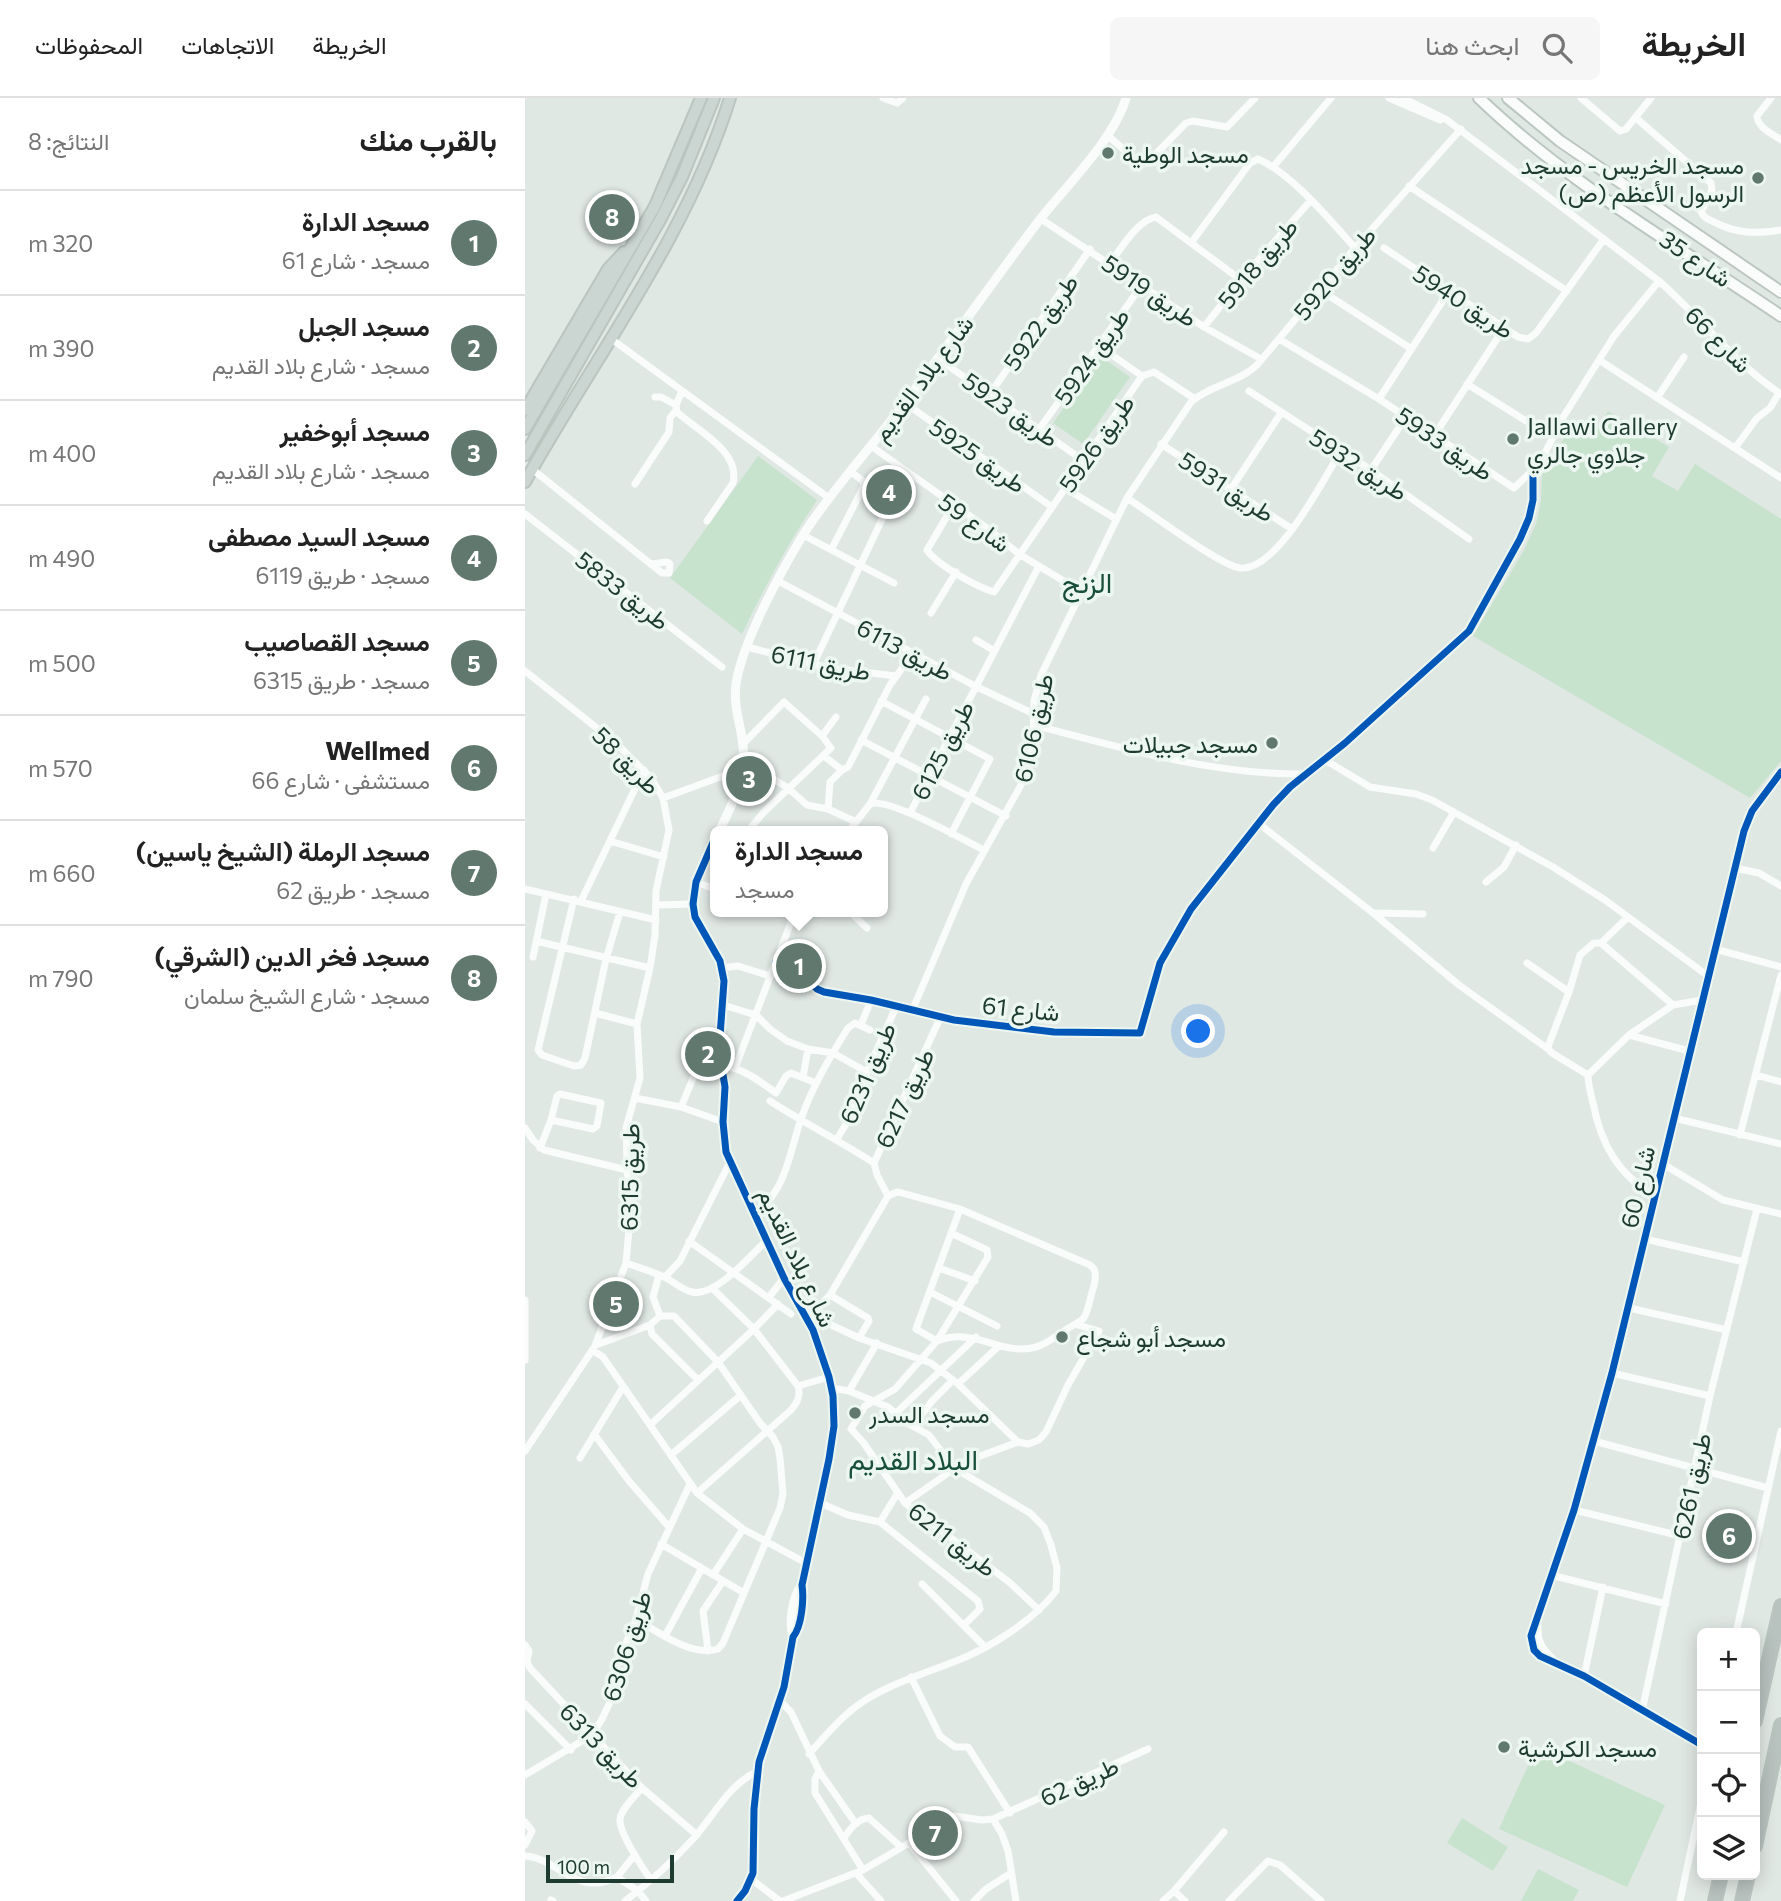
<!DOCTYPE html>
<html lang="ar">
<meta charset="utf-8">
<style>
:root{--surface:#fff;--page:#f6f6f6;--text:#222;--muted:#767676;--line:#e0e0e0;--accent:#61786f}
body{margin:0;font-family:Commissioner,Vazirmatn,sans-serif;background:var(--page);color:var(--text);direction:rtl}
.controls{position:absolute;right:21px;bottom:21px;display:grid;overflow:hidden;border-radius:10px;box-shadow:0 4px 18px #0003}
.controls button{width:63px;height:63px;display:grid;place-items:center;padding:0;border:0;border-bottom:2px solid var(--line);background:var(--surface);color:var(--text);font:35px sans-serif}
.scale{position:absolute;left:21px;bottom:18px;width:128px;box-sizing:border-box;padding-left:7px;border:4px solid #1d3b30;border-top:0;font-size:19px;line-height:24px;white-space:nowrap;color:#1d3b30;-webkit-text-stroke:5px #edf7f1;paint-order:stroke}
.you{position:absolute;left:674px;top:934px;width:24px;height:24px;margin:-18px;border:5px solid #fff;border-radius:50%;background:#1a73e8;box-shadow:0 0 0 10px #1a73e833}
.badge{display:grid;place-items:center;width:46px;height:46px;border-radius:50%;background:var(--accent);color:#fff;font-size:23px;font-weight:700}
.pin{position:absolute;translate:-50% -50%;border:4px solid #fff;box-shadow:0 2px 7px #0006}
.popup{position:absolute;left:185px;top:728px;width:178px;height:91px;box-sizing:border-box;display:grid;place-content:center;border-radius:10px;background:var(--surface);filter:drop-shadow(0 2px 5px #0005);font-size:23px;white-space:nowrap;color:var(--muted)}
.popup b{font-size:26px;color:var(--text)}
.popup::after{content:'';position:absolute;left:50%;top:100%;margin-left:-14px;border:14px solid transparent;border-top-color:var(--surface)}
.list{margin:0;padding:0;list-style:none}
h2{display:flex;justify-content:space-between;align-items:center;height:91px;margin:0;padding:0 28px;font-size:30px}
h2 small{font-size:23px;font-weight:400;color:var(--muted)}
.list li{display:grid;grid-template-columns:46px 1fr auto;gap:21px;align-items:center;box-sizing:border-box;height:105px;padding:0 28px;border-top:2px solid var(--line)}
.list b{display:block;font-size:26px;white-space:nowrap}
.list p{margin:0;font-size:23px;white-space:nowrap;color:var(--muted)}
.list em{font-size:23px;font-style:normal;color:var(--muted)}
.icon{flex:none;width:38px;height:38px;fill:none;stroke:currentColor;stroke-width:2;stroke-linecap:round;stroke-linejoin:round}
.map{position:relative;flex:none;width:1256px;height:1803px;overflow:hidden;direction:ltr}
header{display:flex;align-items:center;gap:42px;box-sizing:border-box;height:98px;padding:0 35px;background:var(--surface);border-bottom:2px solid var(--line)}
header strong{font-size:33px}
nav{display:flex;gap:38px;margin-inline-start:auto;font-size:24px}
.search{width:490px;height:63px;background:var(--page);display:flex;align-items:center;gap:18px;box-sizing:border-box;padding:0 24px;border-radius:10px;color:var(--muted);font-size:26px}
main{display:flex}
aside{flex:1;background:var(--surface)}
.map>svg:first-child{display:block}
</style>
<header>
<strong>الخريطة</strong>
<div class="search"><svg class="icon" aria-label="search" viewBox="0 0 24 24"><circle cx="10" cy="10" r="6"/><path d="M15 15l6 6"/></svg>ابحث هنا</div>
<nav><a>الخريطة</a><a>الاتجاهات</a><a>المحفوظات</a></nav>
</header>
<main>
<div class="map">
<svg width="1256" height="1803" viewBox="0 0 1256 1803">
<rect width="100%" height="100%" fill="#e0e8e4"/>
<path fill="#c7e2cd" d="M 575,258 L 605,279 L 558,346 L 528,325 Z
M 1083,313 L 1144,349 L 1127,378 L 1153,393 L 1170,366 L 1256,421 L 1256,663 L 1225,700 L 948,538 L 998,454 L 1011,426 L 1016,403 L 1017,375 L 1046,329 L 1066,341 Z
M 233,358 L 292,402 C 263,445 239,490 217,536 L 145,480 Z
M 1012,1648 L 1140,1707 L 1102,1789 L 974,1731 Z
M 937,1720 L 983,1749 L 968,1773 L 922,1745 Z
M 1013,1771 L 1054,1792 L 1048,1803 L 996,1803 Z"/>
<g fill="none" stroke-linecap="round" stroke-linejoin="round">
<defs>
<path id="secondary" d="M 954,0 C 1041,84 1156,150 1256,218
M 983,0 L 1035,43 L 1256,194"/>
<path id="primary" d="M 0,312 L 83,171 L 99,154
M 0,331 L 130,108 L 176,0
M 0,357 L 135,122 L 157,79 L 189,0
M 0,384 C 70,258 162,139 205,0"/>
<path id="motorway" d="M 1230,1623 L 1256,1508
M 1230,1748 L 1256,1627
M 1190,1803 L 1196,1777
M 1217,1803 L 1223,1777"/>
</defs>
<use href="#secondary" stroke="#bcc7c2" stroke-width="14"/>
<use href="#primary" stroke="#bac5c0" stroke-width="14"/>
<use href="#motorway" stroke="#bac5c0" stroke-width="16"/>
<path stroke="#fafcfb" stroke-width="7" d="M 358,0 L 372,5 L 378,0
M 864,0 L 915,22
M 878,0 L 922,22 L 1134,183 C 1176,220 1210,266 1256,296
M 1056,0 L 1095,33 L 1101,31 L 1126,0
M 1246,0 L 1232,18 C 1233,30 1246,35 1256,42
M 1111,20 L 1186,85 L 1187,92 L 1176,114 C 1179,120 1183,121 1189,124 C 1212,136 1231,136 1256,132
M 582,37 L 611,62 L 622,65 L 661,25 L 668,23 L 702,29 L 730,0
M 748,69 L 806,0
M 884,88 L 1042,193
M 516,121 L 679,229 L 736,261
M 666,145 L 725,65 L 733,61 C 767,76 805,122 830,150
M 859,150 L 993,239 L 1003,241 L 1011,235 L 1079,141
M 585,165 C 597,150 611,123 631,119 L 716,182
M 795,192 L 885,250
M 679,229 L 716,182 L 786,102
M 85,240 L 304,400
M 754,241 L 854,301 L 989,390 L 1008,372 L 1018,359 L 1037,321 L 1089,238 L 1134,183
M 574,248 L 617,278
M 412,260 L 559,363
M 1074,262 L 1256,380
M 617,278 L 629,274 L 670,301
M 942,286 L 1011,329 L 1027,326 L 1036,321
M 157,293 L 151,307 L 152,314 C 171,332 216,353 208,385 L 182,423
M 724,293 L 846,372 L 944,441
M 465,296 L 565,151
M 130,299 L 136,299 L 151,307
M 1132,300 L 1159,259
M 854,301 L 924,193
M 380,305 L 527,409
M 515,330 L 617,187
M 909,338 L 979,230
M 636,346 L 767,431
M 346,348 L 462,430 L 494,456 L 557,494
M 1210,350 L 1232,320 L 1245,310 L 1254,295
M 7,371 L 137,475 L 144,475 L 145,466 L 142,464 L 126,466
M 846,372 L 881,319
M 110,386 L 144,334 L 145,320 L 151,312
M 540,390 L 591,421
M 706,391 L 756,315
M 602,400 C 624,414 694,467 715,470 C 752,474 798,382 816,353
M 428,408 L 402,452 C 412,467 452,489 469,494 L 617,278
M 0,416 L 197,569
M 278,437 L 369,485
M 306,452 L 339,388 L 338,383 L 326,374
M 253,483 L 450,588 L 509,616
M 406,515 L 431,474
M 451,542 L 468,552
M 222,549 L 304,570 L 371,578
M 288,567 L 380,373
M 0,573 L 92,646 L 126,680 L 138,700 L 144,732 L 131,793 L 130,837 L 125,870 L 112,926 L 115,980 L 101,1030 L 104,1131 L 101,1165 L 70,1248 L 0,1353
M 356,603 L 465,661 L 426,736
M 509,627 C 595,650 690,677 779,676
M 297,638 L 311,619
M 336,642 L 481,718
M 218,646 L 259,604 L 297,638 L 306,650 L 239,714 L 223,733
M 299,658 L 317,672 L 323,669 L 365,587 L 388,555
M 800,662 L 845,689 L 891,696 L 907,702 L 1028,769 L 1080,802 L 1183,878
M 219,663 L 263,690 L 282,707 L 303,711 L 331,724
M 138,700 L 217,671
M 345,706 C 362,698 440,743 459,752
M 303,711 L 305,684 L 317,672
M 385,715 L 514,468
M 733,725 L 848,815 L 898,816
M 324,733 L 345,706 L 401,601
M 85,743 L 139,759
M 908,750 L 929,714
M 1210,770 L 1234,775 L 1256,788
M 171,784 L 190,791
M 961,784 L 979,769 L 991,747
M 0,791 L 131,822
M 49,801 L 13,952 L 17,957 L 49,968 L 56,967 L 60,960 L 81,861 L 95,814
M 56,803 L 119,672
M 131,807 L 168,806
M 325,814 L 342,830
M 848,815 L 934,887 L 1023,951
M 11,843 L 125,870
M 1076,845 L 1148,907
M 1190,851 L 1256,869
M 8,859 L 21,796
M 251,863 L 272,872 L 292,891 L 299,894 L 346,902 L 429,922 L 529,934 L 615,935 L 635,865 L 666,811 L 748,707 L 765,689 L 820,645 L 944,533 L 995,441 L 1004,420 L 1008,402 L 1008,372
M 1002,865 L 1044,894
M 197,870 L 213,868 L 245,878
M 277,876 L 293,854
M 198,907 L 231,917 L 245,931 L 262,943 L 283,951 L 308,955 L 342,974
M 387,913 L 441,786 L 501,678 L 508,642 L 509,603 L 516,577 L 602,400 L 666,304 C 685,287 713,285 732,267 L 830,150 L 936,31
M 70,915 L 112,926
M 336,927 L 346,902
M 1104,937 L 1164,953
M 210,970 L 270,814
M 1063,977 L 1027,955 L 1023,951 L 1024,946 L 1044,894 L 1055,857 L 1069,845 L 1076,845 L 1103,819
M 1231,977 L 1256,984
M 278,979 L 283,951
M 110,1000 L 156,1009 L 198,1024
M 245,1003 C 279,1025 315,1043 349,1065
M 156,1009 L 169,978 C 199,955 226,977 251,995 L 261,978 L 266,975 L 291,985
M 1149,1020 L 1256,1046
M 0,1030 L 8,1042 L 19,1052 L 102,1072
M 1215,1037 L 1256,877
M 312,1041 L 327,1016 L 342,974 L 371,909
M 15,1050 L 26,1022 L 32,998 L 35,996 L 76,1005 L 72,1028 L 68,1031 L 26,1022
M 1138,1066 L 1198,1102 L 1256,1116
M 363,1098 L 372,1094 L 377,1095 L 435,1111 L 565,1167 L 569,1171 C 573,1181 567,1192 565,1202 C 559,1227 558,1220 539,1233 C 531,1238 522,1246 511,1249 C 476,1259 451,1228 412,1243 L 391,1231 L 435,1111
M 363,1098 L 352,1077 L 349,1065 L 415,920
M 1130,1098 C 1093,1077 1076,1046 1068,1005 C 1066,996 1063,987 1063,977 L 1104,937 L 1148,907 L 1177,902
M 230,1116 C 262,1091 264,1056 276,1021 C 287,989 305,959 323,930 L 330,925 L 345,932
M 1120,1141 L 1219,1164
M 164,1143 L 266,1216
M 101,1165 C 115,1170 130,1174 143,1181 C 150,1185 158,1192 167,1194 C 190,1200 226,1157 242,1142
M 414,1170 L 450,1183
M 134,1177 L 128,1199 L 135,1218
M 140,1179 L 155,1163 L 205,1064
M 405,1194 L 472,1228
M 305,1197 L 343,1220 L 344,1223 L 334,1240
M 244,1199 L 259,1180
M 0,1202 L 0,1262
M 1104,1210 L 1202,1232
M 281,1216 L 291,1212 L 305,1197 L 363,1098
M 283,1216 L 334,1240 L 406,1265 L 433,1286 L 493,1344
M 71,1247 L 125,1227
M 67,1252 L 78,1259 L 172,1395 L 218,1431 L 281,1465
M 1087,1275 L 1185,1298
M 433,1286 L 474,1248
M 273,1288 L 304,1279
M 324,1293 L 352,1245
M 371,1315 L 451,1239
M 125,1327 L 229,1231 L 253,1206
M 388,1328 L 407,1303 L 427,1283
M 326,1331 L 340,1308 L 370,1291 L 412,1243 L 463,1159 L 462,1152 L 426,1135
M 326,1331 L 338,1344 L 380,1405 L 484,1484 L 514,1512
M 69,1336 L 104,1383 L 144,1429
M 1069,1343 L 1243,1390
M 146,1357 L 216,1297
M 55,1360 L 98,1289
M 172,1395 L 266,1312 C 272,1305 276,1298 273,1288 L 229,1231 L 187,1190
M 293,1404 L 323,1417 L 355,1424 L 453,1503 L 455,1511 L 439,1527
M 380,1405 L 439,1364 L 493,1344 L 503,1346 L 514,1342 L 521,1334 L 543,1287 L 574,1233 L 553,1227
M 1049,1412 L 1156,1438
M 355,1424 L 372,1396
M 136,1446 L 219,1495
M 188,1477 L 218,1431
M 1026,1477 L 1141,1506
M 397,1486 L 459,1548
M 111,1521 C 133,1534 166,1559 193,1551 L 198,1545 L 255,1410 L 258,1396 L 255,1360 L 253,1349 L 248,1339 L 235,1325 L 193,1264 L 149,1218 L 135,1218 L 125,1227 L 127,1236 L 173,1282
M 1211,1535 L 1256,1333
M 140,1538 L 177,1470
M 0,1547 L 4,1553 L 2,1564 L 5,1570 L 117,1690 L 172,1737
M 183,1553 L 178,1513 L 198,1483
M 1059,1578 L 1078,1489
M 386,1579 L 415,1638 L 430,1649 L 443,1649 L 485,1715
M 255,1603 L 266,1614 L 294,1673 L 331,1726
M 0,1606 L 46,1652
M 1117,1613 L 1185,1298 L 1232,1111
M 284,1656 C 302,1636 319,1615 342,1601 C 370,1584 401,1575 431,1563 C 465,1550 509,1522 531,1493 L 532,1470 L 526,1447 L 519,1429 L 505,1415 L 429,1370 L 404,1337 L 382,1325 L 363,1309 L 324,1293 L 307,1290
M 294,1673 L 290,1681 L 290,1695 L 338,1772
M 0,1677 L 67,1637 L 77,1621 L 84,1606 L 90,1571 L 111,1521 L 123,1476 L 165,1386
M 117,1690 C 111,1697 95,1712 95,1722 C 94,1734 118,1771 126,1782
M 468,1721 L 477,1736 L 483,1753 L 491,1803
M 0,1724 L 7,1733 L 0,1747
M 319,1740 C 325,1731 332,1721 344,1720 L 376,1749
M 384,1745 L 431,1803
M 0,1758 C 34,1760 50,1800 92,1779 L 113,1793 L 121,1803
M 331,1775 L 356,1803
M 92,1779 L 109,1758
M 226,1781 L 255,1803
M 649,1793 L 660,1803
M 26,1802 L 28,1803
M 100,1803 C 125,1784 148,1763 169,1740 C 190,1716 204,1686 233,1673
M 258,1803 L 338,1772 L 384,1745 L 419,1721 L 429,1718 L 457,1722 L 468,1721 L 623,1651
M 449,1803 L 461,1791 L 486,1775
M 638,1803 L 649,1793 L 699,1734
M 704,1803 L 743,1763 L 755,1767 L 796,1803
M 1155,1803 L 1177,1700"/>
<path stroke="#fafcfb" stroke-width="9" d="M 194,733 C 207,708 222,677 218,648 C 216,626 208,609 211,586 C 217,545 256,473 278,437 C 308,390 348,348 381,303 C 427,243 470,180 516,120 C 543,86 589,41 601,0
M 190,740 L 171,784 L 168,806 L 170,819 L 195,863 L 199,883 L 194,952 L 200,989 L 198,1024 L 201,1054 L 259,1180 L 288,1232 L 304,1279 L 308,1298 L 309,1328 L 304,1361 L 277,1487 C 279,1501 277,1528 268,1539 L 259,1589 L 234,1664 L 229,1711 L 228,1775 L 220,1793 L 212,1803
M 1012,1528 C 1011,1543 1016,1551 1027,1561
M 268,1539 C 264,1525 267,1499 277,1487
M 1177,1647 L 1059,1578 L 1015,1558 L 1009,1552 L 1006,1538 L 1049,1412 L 1087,1275 L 1219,733 L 1227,713 L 1256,674"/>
<use href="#secondary" stroke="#fafcfb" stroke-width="10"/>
<use href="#primary" stroke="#cbd5d1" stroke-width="10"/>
<use href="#motorway" stroke="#b8c2bf" stroke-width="12"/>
<defs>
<path id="cycleway" d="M 190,740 L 171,784 L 168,806 L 170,819 L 195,863 L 199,883 L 194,952 L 200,989 L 198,1024 L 201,1054 L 259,1180 L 288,1232 L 304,1279 L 308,1298 L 309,1328 L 304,1361 L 277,1487 C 279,1501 277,1528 268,1539 L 259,1589 L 234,1664 L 229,1711 L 228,1775 L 220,1793 L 212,1803
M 251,863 L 272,872 L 292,891 L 299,894 L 346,902 L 429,922 L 529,934 L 615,935 L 635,865 L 666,811 L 748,707 L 765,689 L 820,645 L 944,533 L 995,441 L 1004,420 L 1008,402 L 1008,372
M 1177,1647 L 1059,1578 L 1015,1558 L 1009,1552 L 1006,1538 L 1049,1412 L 1087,1275 L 1219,733 L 1227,713 L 1256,674"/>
</defs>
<use href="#cycleway" stroke="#edf7f1" stroke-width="11"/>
<use href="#cycleway" stroke="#0057b8" stroke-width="7"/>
</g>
<g fill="#61786f" stroke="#edf7f1" stroke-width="2.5">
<circle cx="583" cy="55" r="7"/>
<circle cx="1233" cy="80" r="7"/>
<circle cx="988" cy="341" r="7"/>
<circle cx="747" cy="645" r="7"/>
<circle cx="537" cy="1239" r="7"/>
<circle cx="330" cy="1315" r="7"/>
<circle cx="979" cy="1649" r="7"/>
</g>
<g text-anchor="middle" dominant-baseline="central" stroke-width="7" stroke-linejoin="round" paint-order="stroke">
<g font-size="24" fill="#1d3b30" stroke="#edf7f1" text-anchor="start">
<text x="597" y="55">مسجد الوطية</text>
<text x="1219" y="66" text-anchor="end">مسجد الخريس - مسجد<tspan x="1219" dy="28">الرسول الأعظم (ص)</tspan></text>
<text x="1002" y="327">Jallawi Gallery<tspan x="1002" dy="28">جلاوي جالري</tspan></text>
<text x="733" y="645" text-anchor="end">مسجد جبيلات</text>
<text x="551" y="1239">مسجد أبو شجاع</text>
<text x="344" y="1315">مسجد السدر</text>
<text x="993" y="1649">مسجد الكرشية</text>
</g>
<g font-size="24" fill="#1d3b30" stroke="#edf7f1">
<text transform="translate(1171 160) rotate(34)">شارع 35</text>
<text transform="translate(732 165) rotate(-50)">طريق 5918</text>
<text transform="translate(809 175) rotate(-50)">طريق 5920</text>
<text transform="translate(625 192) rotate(34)">طريق 5919</text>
<text transform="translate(939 203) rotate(33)">طريق 5940</text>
<text transform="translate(515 224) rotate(-55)">طريق 5922</text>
<text transform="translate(1194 241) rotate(45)">شارع 66</text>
<text transform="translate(566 258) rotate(-55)">طريق 5924</text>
<text transform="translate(397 280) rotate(-53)">شارع بلاد القديم</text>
<text transform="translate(486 311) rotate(35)">طريق 5923</text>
<text transform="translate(571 345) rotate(-55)">طريق 5926</text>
<text transform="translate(920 345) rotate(34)">طريق 5933</text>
<text transform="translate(453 357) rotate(35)">طريق 5925</text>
<text transform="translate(834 366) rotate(33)">طريق 5932</text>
<text transform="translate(702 388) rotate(33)">طريق 5931</text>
<text transform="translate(450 424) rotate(36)">شارع 59</text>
<text transform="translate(98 492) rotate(38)">طريق 5833</text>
<text transform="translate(380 551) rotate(28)">طريق 6113</text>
<text transform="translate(296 564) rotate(11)">طريق 6111</text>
<text transform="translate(508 630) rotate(-78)">طريق 6106</text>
<text transform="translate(417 652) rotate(-63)">طريق 6125</text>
<text transform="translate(102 662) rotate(45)">طريق 58</text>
<text transform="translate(496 910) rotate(6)">شارع 61</text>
<text transform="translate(342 975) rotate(-67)">طريق 6231</text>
<text transform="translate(379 1000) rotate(-65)">طريق 6217</text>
<text transform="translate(104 1079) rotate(-89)">طريق 6315</text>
<text transform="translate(1112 1089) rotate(-77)">شارع 60</text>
<text transform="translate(273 1159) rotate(65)">شارع بلاد القديم</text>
<text transform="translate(1166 1388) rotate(-78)">طريق 6261</text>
<text transform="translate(428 1441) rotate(38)">طريق 6211</text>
<text transform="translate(101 1548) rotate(-73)">طريق 6306</text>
<text transform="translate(77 1647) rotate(46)">طريق 6313</text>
<text transform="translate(554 1683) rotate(-25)">طريق 62</text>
</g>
<g font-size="28" fill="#184f3c" stroke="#edf7f1">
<text x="562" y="484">الزنج</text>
<text x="388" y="1361">البلاد القديم</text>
</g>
</g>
</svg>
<div class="controls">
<button>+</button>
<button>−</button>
<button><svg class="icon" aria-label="locate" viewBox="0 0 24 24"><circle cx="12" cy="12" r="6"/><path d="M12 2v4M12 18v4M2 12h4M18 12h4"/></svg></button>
<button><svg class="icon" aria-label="layers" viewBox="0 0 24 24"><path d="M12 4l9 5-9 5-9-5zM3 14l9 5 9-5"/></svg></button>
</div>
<div class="scale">100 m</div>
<div class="you"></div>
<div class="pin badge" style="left:274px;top:868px">1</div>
<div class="popup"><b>مسجد الدارة</b>مسجد</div>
<div class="pin badge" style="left:183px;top:956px">2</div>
<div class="pin badge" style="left:224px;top:681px">3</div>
<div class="pin badge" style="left:364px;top:394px">4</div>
<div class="pin badge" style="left:91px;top:1206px">5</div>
<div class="pin badge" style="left:1204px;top:1438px">6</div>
<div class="pin badge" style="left:410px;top:1735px">7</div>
<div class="pin badge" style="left:87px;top:119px">8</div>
</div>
<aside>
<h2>بالقرب منك<small>النتائج: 8</small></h2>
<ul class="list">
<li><span class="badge">1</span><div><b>مسجد الدارة</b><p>مسجد · شارع 61</p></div><em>320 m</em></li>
<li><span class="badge">2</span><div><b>مسجد الجبل</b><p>مسجد · شارع بلاد القديم</p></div><em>390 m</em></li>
<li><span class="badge">3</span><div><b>مسجد أبوخفير</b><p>مسجد · شارع بلاد القديم</p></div><em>400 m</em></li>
<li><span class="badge">4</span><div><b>مسجد السيد مصطفى</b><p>مسجد · طريق 6119</p></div><em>490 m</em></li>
<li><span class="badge">5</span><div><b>مسجد القصاصيب</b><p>مسجد · طريق 6315</p></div><em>500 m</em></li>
<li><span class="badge">6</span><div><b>Wellmed</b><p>مستشفى · شارع 66</p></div><em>570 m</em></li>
<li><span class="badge">7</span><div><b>مسجد الرملة (الشيخ ياسين)</b><p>مسجد · طريق 62</p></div><em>660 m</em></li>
<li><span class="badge">8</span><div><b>مسجد فخر الدين (الشرقي)</b><p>مسجد · شارع الشيخ سلمان</p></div><em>790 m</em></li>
</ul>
</aside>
</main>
